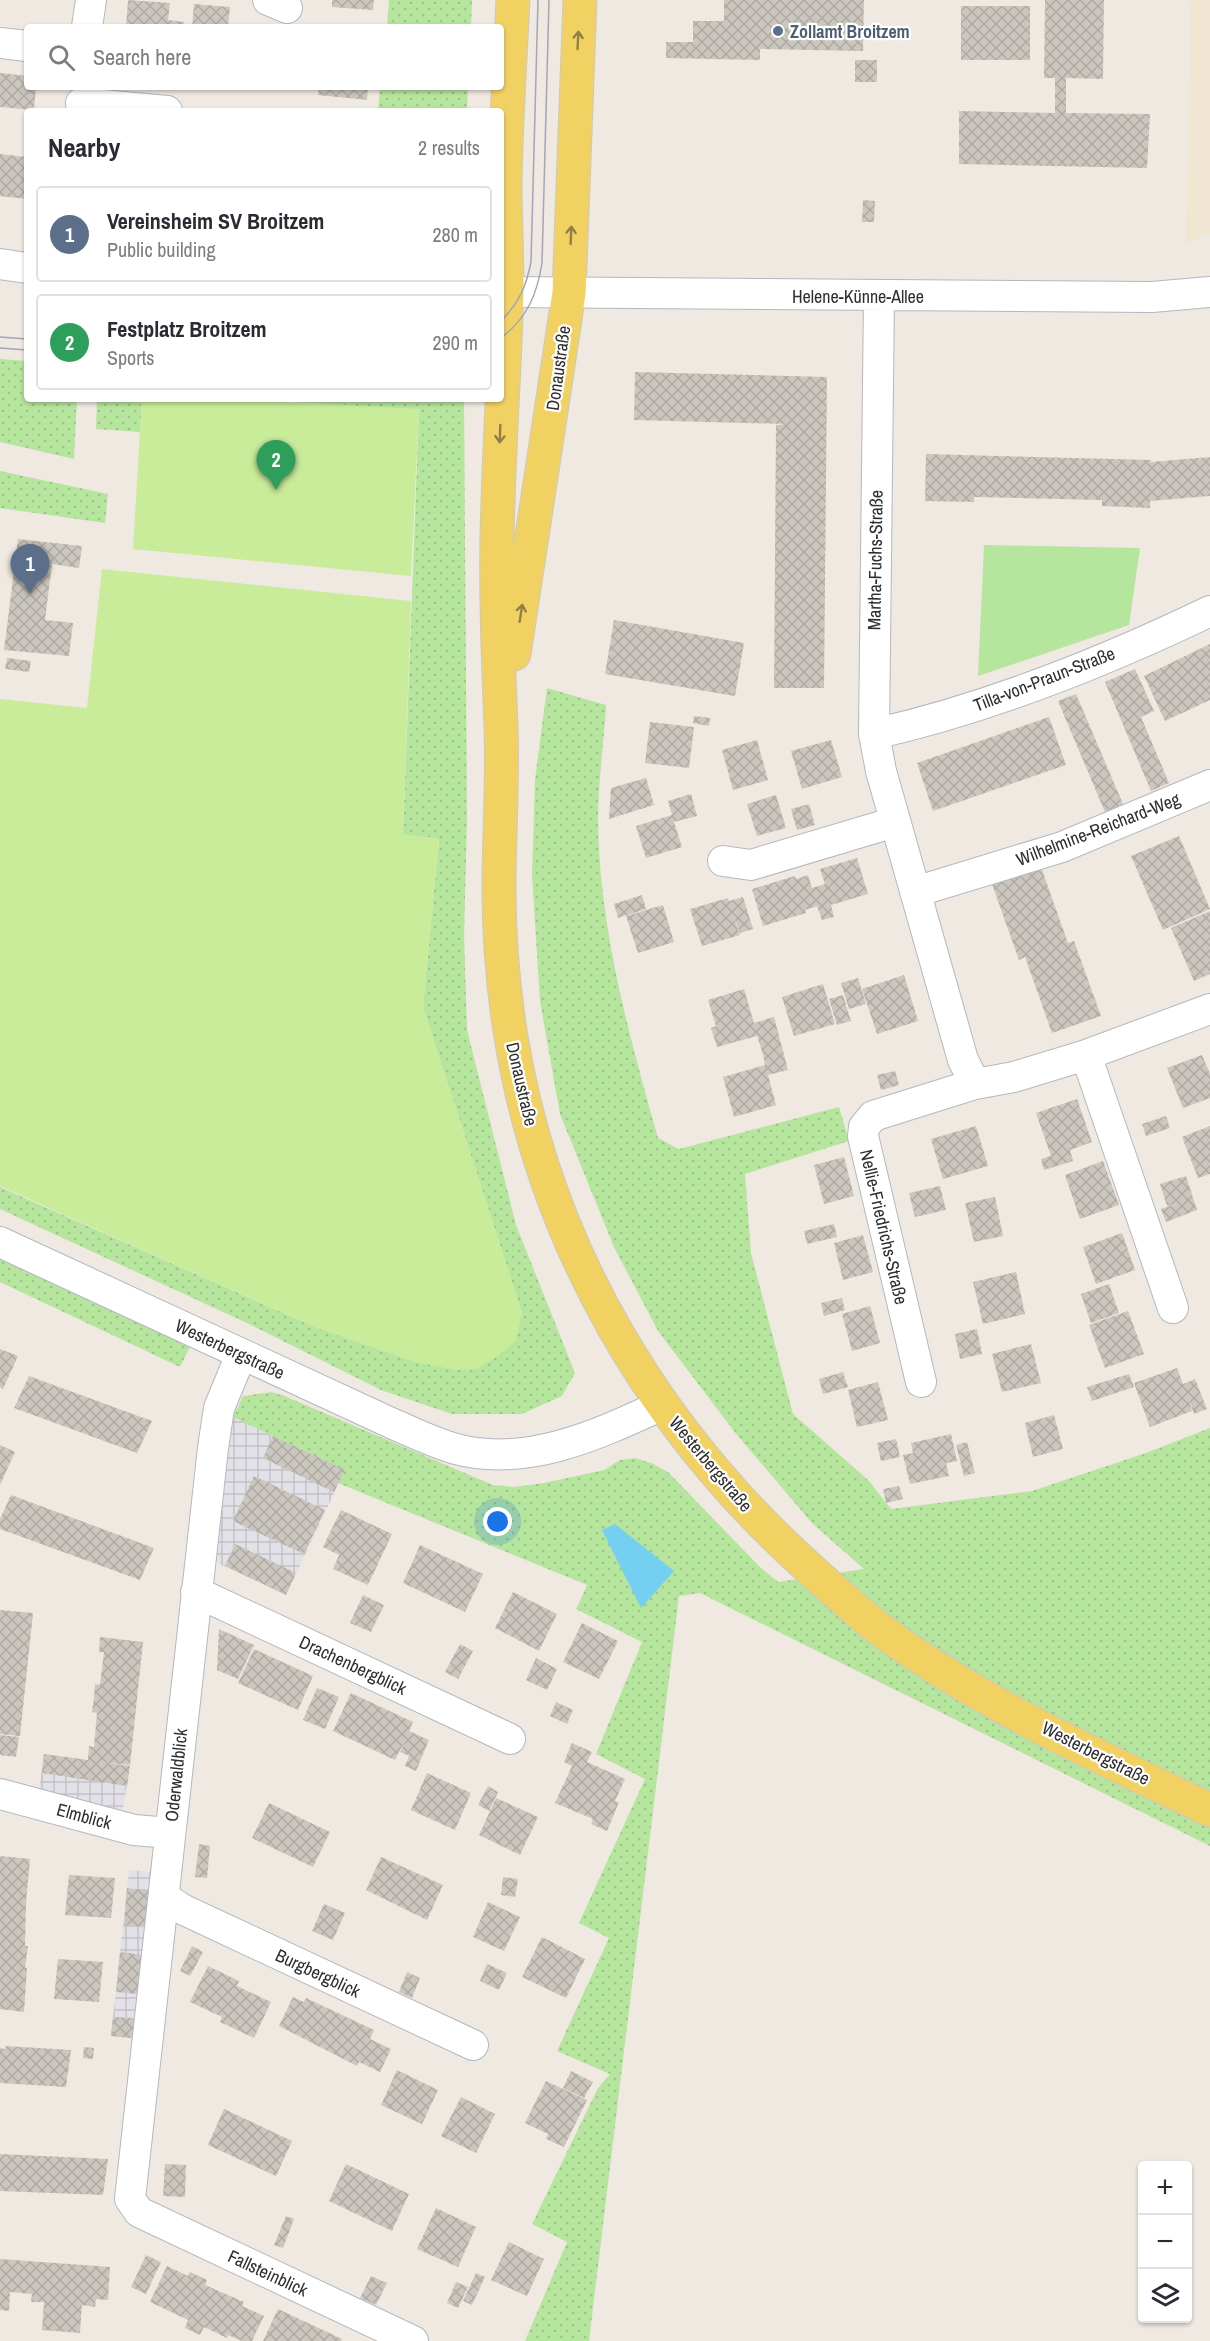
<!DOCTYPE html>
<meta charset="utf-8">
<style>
:root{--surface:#fff;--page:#f7f7f7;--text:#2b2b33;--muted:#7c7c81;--line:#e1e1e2;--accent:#ea580c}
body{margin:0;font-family:"Archivo Narrow",sans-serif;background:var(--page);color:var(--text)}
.controls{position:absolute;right:18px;bottom:18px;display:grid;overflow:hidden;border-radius:6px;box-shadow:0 2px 4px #0004}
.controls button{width:54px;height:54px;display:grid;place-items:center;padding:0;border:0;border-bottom:2px solid var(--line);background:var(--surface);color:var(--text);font:30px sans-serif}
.you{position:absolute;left:498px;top:1522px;width:21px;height:21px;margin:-15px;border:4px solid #fff;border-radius:50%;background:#1a73e8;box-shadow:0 0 0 9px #1a73e833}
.badge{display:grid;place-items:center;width:39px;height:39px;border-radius:50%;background:var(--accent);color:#fff;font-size:20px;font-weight:700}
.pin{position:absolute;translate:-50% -50px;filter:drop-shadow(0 2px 3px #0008)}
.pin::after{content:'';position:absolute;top:32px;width:21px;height:18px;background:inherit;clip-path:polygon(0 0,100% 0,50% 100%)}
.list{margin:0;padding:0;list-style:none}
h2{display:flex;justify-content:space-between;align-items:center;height:78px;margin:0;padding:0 24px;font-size:26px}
h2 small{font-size:20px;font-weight:400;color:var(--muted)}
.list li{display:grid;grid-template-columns:39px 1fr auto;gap:18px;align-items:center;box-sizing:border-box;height:96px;margin:0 12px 12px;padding:0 12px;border:2px solid var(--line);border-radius:6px}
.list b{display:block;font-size:22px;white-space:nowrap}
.list p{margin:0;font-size:20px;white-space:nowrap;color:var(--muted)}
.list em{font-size:20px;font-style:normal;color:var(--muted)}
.icon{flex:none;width:33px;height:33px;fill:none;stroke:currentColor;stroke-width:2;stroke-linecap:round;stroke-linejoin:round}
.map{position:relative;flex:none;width:1210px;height:2341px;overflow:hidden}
.search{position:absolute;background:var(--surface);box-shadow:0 2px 4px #0004;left:24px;top:24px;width:480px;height:66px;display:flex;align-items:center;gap:15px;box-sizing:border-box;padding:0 21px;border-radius:6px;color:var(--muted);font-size:22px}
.panel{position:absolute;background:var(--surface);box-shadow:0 2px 4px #0004;left:24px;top:108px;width:480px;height:294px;border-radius:6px}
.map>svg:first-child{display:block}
</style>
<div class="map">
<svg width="1210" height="2341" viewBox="0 0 1210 2341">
<defs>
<pattern id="industrial-grid" width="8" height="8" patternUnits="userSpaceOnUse" patternTransform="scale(1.5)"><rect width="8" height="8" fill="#e3e1e8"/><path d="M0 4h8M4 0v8" fill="none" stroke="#c3c1c7"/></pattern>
<pattern id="grass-dots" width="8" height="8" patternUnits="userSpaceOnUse" patternTransform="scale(1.5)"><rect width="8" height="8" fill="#b6e59e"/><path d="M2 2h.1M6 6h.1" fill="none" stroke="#9dc588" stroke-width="1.8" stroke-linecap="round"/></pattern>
<pattern id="building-cross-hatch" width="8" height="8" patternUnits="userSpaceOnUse" patternTransform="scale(1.5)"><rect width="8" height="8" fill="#cbc7bf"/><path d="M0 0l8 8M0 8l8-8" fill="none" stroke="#afaba4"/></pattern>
</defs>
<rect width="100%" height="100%" fill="#efe9e1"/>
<path fill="url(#industrial-grid)" d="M 219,1410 L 345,1470 L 286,1595 L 200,1555 Z
M 44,1754 L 130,1766 L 120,1826 L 37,1804 Z
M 129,1870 L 166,1873 L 148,2040 L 111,2036 Z"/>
<path fill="#f0e6d1" d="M 1191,0 L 1210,0 L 1210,234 L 1186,244 Z"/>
<path fill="url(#grass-dots)" d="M 389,0 L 472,0 L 471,27 L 387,27 Z
M 380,87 L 468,87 L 467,111 L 378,111 Z
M 0,359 L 27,361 L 27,399 L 77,399 L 74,459 L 0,442 Z
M 97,399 L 142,399 L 140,432 L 96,429 Z
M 245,399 L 464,401 L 467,817 L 464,936 L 467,1030 L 516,1225 L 575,1373 L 562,1396 L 522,1414 L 452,1414 L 381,1390 L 249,1324 L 0,1209 L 0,1187 L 315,1327 L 416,1362 L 522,1313 L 423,1007 L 439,839 L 403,835 L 419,410 Z
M 0,471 L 108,494 L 105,523 L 0,508 Z
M 547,688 L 606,705 C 604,743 598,782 598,820 C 599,929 629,1034 658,1138 L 679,1149 L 839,1107 L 849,1141 L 745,1174 L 751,1253 L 793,1414 L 868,1480 L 891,1509 L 1032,1491 L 1146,1453 L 1210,1428 L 1210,1846 L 700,1593 L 679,1596 L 589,2341 L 525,2341 L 567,2242 L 532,2224 L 598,2088 L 610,2074 L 557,2051 L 609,1938 L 579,1923 L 645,1779 L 596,1754 L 642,1642 L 576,1609 L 587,1585 L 338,1483 L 344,1470 L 233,1417 L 243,1396 L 271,1392 L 282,1395 L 493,1485 L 514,1487 L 544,1483 L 604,1470 L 620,1460 L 635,1458 L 651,1463 L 668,1472 L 760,1567 L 778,1582 L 864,1569 L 812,1523 L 737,1435 L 658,1331 L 614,1247 L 560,1114 L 540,1001 L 532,875 L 535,780 Z
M 0,1259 L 190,1347 L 180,1367 L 0,1282 Z"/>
<path fill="#b6e59e" d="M 984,545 L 1140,548 L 1129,625 L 978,676 Z"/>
<path fill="#c9ec9a" d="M 142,399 L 226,399 L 419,409 L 411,576 L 133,549 Z
M 102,569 L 411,601 L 403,835 L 439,838 L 423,1007 L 522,1313 L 516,1341 L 497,1357 L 476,1369 L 456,1370 L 416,1362 L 315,1327 L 0,1186 L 0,699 L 87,708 Z"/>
<path fill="#75cff0" d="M 615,1524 L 674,1571 L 641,1608 L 602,1530 Z"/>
<path fill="url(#building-cross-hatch)" d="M 128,0 L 170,3 L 168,20 L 184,22 L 183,27 L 126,27 Z
M 332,0 L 374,0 L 373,10 L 332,7 Z
M 724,0 L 864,0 L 863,51 L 760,49 L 760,60 L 666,58 L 666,42 L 693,42 L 693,21 L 724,21 Z
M 1045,0 L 1104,0 L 1103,79 L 1066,78 L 1066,113 L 1150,114 L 1147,168 L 959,164 L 959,111 L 1055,113 L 1055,78 L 1044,78 Z
M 194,4 L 230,7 L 228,27 L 192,27 Z
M 961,6 L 1030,6 L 1030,60 L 961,60 Z
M 855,60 L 877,60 L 877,82 L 855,82 Z
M 0,73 L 27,76 L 27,87 L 36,87 L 34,110 L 0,107 Z
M 319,87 L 368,87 L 367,100 L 318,95 Z
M 0,154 L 27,157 L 27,199 L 0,196 Z
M 863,200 L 875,201 L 874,222 L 862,222 Z
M 635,372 L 827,377 L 824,688 L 774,688 L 776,425 L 786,424 L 634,420 Z
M 926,454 L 1151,460 L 1151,462 L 1210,457 L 1210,496 L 1150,501 L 1150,508 L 1102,506 L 1102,500 L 974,497 L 974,502 L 925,501 Z
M 18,539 L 82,546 L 79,568 L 52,564 L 45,620 L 73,623 L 69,656 L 4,650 Z
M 614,620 L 744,643 L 735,696 L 605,674 Z
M 1210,644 L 1210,700 L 1165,721 L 1144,676 Z
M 7,658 L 31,661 L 29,672 L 5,669 Z
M 1135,669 L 1154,711 L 1141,717 L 1169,783 L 1151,791 L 1105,682 Z
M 1076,694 L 1123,804 L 1105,812 L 1058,701 Z
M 694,716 L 710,718 L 709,726 L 693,723 Z
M 1049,717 L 1066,765 L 933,811 L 917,763 Z
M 650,722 L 694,727 L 689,768 L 645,763 Z
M 757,740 L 768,780 L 733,790 L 722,750 Z
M 831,740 L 842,777 L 802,789 L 791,751 Z
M 646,778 L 654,805 L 609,819 L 611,788 Z
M 691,794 L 697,816 L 674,822 L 682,847 L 646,858 L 636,826 L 672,815 L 668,801 Z
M 776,795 L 786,828 L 757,836 L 747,804 Z
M 809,804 L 815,825 L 797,830 L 791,809 Z
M 1179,836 L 1210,909 L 1163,930 L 1131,856 Z
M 857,858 L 868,894 L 831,905 L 834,917 L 822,920 L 817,906 L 805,910 L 806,913 L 763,926 L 752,889 L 795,876 L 796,879 L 808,875 L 812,888 L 825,884 L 820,869 Z
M 1041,867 L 1068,943 L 1074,941 L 1101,1016 L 1052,1033 L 1025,957 L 1019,960 L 992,884 Z
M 642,895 L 646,909 L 618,918 L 614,904 Z
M 743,897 L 753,929 L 740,933 L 732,911 L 740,935 L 702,946 L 690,909 L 728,898 L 729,901 Z
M 663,905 L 674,942 L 638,953 L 626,916 Z
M 1210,911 L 1210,974 L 1194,981 L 1171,928 Z
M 904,975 L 918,1021 L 877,1034 L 862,989 Z
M 858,978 L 866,1004 L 849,1009 L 841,983 Z
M 823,984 L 835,1024 L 794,1036 L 782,997 Z
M 744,989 L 754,1023 L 774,1017 L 788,1070 L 768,1075 L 776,1105 L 734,1117 L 723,1077 L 765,1065 L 763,1054 L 757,1036 L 717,1047 L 711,1028 L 716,1026 L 708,1000 Z
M 843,995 L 851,1021 L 837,1025 L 829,999 Z
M 1202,1055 L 1210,1074 L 1210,1098 L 1183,1108 L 1167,1068 Z
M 895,1071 L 899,1085 L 881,1090 L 877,1075 Z
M 1077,1099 L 1092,1142 L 1070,1150 L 1073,1161 L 1044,1170 L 1041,1159 L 1051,1156 L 1036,1113 Z
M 1166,1116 L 1170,1128 L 1146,1136 L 1142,1124 Z
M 976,1126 L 988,1166 L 943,1179 L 931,1139 Z
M 1210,1126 L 1210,1174 L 1198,1178 L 1182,1137 Z
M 844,1157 L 854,1196 L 824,1204 L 814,1165 Z
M 1103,1161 L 1119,1205 L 1080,1219 L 1065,1175 Z
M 1186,1176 L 1197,1210 L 1166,1222 L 1161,1209 L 1175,1204 L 1167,1206 L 1160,1184 Z
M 940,1186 L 946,1210 L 915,1217 L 909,1193 Z
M 995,1197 L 1003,1236 L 974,1242 L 965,1203 Z
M 834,1224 L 837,1237 L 807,1244 L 804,1231 Z
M 1122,1233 L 1135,1270 L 1096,1284 L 1083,1247 Z
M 863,1235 L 873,1272 L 843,1280 L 834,1243 Z
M 1016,1272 L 1025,1314 L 983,1324 L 973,1282 Z
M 1109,1284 L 1119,1313 L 1091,1323 L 1081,1294 Z
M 842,1298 L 845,1310 L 824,1316 L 821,1303 Z
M 870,1306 L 880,1343 L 852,1351 L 842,1314 Z
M 1128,1311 L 1144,1354 L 1105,1368 L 1089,1325 Z
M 977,1329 L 982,1354 L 960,1359 L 955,1334 Z
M 1031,1344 L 1041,1383 L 1002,1392 L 992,1354 Z
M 0,1349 L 18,1356 L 3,1389 L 0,1387 Z
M 1177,1368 L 1183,1384 L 1195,1379 L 1207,1409 L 1194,1414 L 1188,1396 L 1192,1411 L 1150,1427 L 1134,1383 Z
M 843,1372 L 848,1387 L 823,1394 L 819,1379 Z
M 1129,1374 L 1134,1387 L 1092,1401 L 1087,1387 Z
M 29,1376 L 152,1421 L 137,1453 L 14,1408 Z
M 878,1382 L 888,1420 L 857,1427 L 848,1390 Z
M 1054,1415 L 1063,1449 L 1033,1457 L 1025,1423 Z
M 951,1434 L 957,1461 L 946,1463 L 949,1476 L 910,1484 L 903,1455 L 913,1453 L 911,1443 Z
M 273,1436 L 345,1470 L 334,1492 L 263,1458 Z
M 896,1439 L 900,1457 L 881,1461 L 877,1443 Z
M 967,1442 L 975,1473 L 964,1476 L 956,1445 Z
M 0,1445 L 15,1452 L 0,1485 Z
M 254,1476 L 325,1510 L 304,1554 L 233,1521 Z
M 899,1486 L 903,1499 L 886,1503 L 883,1489 Z
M 11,1495 L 154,1548 L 140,1580 L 0,1529 L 0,1519 Z
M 341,1510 L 392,1534 L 368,1585 L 333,1569 L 339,1555 L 323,1547 Z
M 235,1544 L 296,1573 L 286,1595 L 225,1566 Z
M 420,1545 L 483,1574 L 465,1612 L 403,1583 Z
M 513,1592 L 557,1614 L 539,1651 L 495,1628 Z
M 363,1595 L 384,1605 L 371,1632 L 350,1623 Z
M 0,1610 L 33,1613 L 20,1736 L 0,1734 Z
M 582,1623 L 618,1641 L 599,1679 L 563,1662 Z
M 219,1629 L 254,1645 L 238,1679 L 217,1670 Z
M 100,1637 L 143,1642 L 130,1765 L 99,1762 L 130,1766 L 127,1786 L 42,1773 L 44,1754 L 88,1760 L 89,1746 L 94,1747 L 97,1713 L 92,1712 L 94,1698 L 95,1684 L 100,1685 L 104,1652 L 99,1652 Z
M 460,1644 L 473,1651 L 458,1679 L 445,1672 Z
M 254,1649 L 313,1676 L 298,1710 L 238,1683 Z
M 536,1658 L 557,1669 L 547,1690 L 526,1680 Z
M 317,1688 L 339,1697 L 325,1729 L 303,1720 Z
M 351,1693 L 413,1722 L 409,1731 L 429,1740 L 416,1771 L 405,1766 L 409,1756 L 400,1752 L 407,1737 L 395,1760 L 333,1731 Z
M 556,1702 L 573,1710 L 567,1724 L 550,1716 Z
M 0,1735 L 19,1737 L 16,1757 L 0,1755 Z
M 572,1743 L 592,1752 L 587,1762 L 625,1779 L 615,1801 L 619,1802 L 607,1831 L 591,1824 L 593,1819 L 555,1803 L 572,1766 L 564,1762 Z
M 427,1773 L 471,1793 L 455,1830 L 411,1810 Z
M 488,1786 L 498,1792 L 489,1811 L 478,1805 Z
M 496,1798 L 538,1817 L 520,1855 L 479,1835 Z
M 269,1803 L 330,1832 L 313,1867 L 252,1838 Z
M 199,1844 L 210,1846 L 207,1878 L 195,1877 Z
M 0,1856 L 30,1859 L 26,1903 L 25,1946 L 28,1946 L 25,1968 L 27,1968 L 24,2012 L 0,2009 Z
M 381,1857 L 443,1885 L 427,1920 L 366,1890 Z
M 69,1875 L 115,1878 L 111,1918 L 65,1915 Z
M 503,1877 L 518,1879 L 515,1897 L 501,1895 Z
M 127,1888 L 150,1891 L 146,1927 L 124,1925 Z
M 488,1902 L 520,1917 L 504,1951 L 473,1937 Z
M 324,1904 L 345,1913 L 333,1940 L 312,1931 Z
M 542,1937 L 585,1959 L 566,1998 L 522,1977 Z
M 192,1946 L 203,1952 L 190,1976 L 180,1971 Z
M 120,1952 L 142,1955 L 138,1994 L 116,1992 Z
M 58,1959 L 103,1962 L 99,2002 L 54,1999 Z
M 487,1964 L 507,1973 L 499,1990 L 480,1981 Z
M 208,1966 L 239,1981 L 237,1986 L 271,2002 L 254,2038 L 220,2022 L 222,2017 L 190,2002 Z
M 407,1972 L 420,1978 L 412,1998 L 399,1992 Z
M 293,1997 L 304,2002 L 306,1998 L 374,2030 L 370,2039 L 391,2049 L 380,2072 L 359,2062 L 357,2066 L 279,2026 Z
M 113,2017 L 134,2018 L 132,2038 L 111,2036 Z
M 6,2046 L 71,2050 L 66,2087 L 0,2083 L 0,2048 L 5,2049 Z
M 84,2047 L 94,2048 L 93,2059 L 83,2058 Z
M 397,2070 L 438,2090 L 422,2124 L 381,2105 Z
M 571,2071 L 593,2082 L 584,2098 L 563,2088 Z
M 546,2081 L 587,2100 L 564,2147 L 546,2139 L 548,2134 L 525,2123 Z
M 461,2097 L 495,2114 L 476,2153 L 441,2136 Z
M 224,2109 L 292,2141 L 276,2176 L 208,2145 Z
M 0,2154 L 108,2159 L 103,2195 L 0,2191 Z
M 165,2164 L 186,2165 L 185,2197 L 163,2196 Z
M 346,2164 L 409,2194 L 392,2231 L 329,2201 Z
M 436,2208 L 476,2227 L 458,2267 L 417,2249 Z
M 286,2216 L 294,2219 L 283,2248 L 274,2245 Z
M 509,2242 L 544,2259 L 527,2296 L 491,2280 Z
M 146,2255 L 161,2262 L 146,2294 L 131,2287 Z
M 0,2259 L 110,2267 L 108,2300 L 96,2299 L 95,2307 L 82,2305 L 80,2333 L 42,2330 L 44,2302 L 31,2302 L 32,2294 L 10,2292 L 9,2311 L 0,2310 Z
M 167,2266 L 188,2276 L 190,2272 L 207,2280 L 205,2285 L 244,2302 L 242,2306 L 264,2316 L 252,2341 L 242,2341 L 228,2335 L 227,2338 L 204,2327 L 200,2335 L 185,2328 L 188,2320 L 150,2302 Z
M 476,2273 L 485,2277 L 472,2305 L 463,2301 Z
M 371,2276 L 387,2283 L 376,2305 L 360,2298 Z
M 456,2282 L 468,2287 L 458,2308 L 447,2303 Z
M 278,2309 L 342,2339 L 341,2341 L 263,2341 Z"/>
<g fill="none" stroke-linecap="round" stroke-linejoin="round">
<defs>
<path id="minor" d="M 268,0 L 287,8
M 87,27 L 91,0
M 0,43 L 27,46
M 81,103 L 167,111
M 0,264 L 27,268
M 501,292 L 1152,297 L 1210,292
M 879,296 L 874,734 L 881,771 L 963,1060 L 975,1084
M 874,734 C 989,708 1104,662 1210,611
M 723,861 L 751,865 L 895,822
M 915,892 L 1062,847 L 1210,785
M 1086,1055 L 1173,1308
M 0,1242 L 391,1423 C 412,1432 434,1443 456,1449 C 527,1468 599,1434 662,1405
M 241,1355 L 219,1408 L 213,1448 L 130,2199 L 139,2212 L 413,2341
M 921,1382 L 863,1136 L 864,1127 L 873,1116 L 975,1084 L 1014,1077 L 1086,1055 L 1210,1009
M 196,1592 L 510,1739
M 0,1794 L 134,1830 L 170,1833
M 164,1897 L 182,1909 L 473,2045"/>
<path id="major" d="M 513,0 C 510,61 506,121 505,182 C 505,217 507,253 507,289 C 505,360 500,431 498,503 C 495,577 498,653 501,727 C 503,781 499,834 499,888 C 499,938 503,988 511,1037 C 545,1245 653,1428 809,1568 C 838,1594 867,1621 899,1643 C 995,1710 1105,1759 1210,1810
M 514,654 L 569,293 L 580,0"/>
</defs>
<use href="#minor" stroke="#b4b7c1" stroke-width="32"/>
<use href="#major" stroke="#c9c9c9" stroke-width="35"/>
<use href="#minor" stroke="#fff" stroke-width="30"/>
<use href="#major" stroke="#f2d163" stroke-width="33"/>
<path stroke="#a3a6b8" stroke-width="1.5" d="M 501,321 C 519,303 526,287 531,262 L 538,0
M 0,337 L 27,339
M 501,338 C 527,318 537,295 542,263 L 549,0
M 0,348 L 27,350"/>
</g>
<defs><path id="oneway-shaft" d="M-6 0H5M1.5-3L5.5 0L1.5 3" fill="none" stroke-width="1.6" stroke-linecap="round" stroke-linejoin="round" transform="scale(1.5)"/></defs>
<g stroke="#908048">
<use href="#oneway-shaft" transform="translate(578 40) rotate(-87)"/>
<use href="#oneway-shaft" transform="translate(571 235) rotate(-88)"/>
<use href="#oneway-shaft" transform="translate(500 434) rotate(92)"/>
<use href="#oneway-shaft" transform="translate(521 613) rotate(-81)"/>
</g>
<circle fill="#5c6f8a" stroke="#fff" stroke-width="2" cx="778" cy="31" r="6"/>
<g text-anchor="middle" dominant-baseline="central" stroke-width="4.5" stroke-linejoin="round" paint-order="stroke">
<g font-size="18" font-weight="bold" fill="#4e5e75" stroke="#fff" text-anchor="start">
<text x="790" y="31">Zollamt Broitzem</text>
</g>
<g font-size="18" fill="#2e2e2e" stroke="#fff">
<text x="858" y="296">Helene-Künne-Allee</text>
<text transform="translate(558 368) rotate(-82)">Donaustraße</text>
<text transform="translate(875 560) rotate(-89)">Martha-Fuchs-Straße</text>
<text transform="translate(1044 679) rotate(-21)">Tilla-von-Praun-Straße</text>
<text transform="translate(1098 829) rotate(-21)">Wilhelmine-Reichard-Weg</text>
<text transform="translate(522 1084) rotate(77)">Donaustraße</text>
<text transform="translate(884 1227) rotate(77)">Nellie-Friedrichs-Straße</text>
<text transform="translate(230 1349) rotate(25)">Westerbergstraße</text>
<text transform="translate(711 1464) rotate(50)">Westerbergstraße</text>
<text transform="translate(353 1665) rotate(25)">Drachenbergblick</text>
<text transform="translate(1096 1753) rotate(27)">Westerbergstraße</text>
<text transform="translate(176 1775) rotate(-84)">Oderwaldblick</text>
<text transform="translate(84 1816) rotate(15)">Elmblick</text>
<text transform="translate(318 1973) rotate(25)">Burgbergblick</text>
<text transform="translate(268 2273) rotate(25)">Fallsteinblick</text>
</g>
</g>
</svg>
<div class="controls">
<button>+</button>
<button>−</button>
<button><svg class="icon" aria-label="layers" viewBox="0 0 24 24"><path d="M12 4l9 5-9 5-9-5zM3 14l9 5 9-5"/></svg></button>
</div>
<div class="you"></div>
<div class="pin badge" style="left:30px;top:594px;background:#5c6f8a">1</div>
<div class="pin badge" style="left:276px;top:490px;background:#2e9e5b">2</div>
<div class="search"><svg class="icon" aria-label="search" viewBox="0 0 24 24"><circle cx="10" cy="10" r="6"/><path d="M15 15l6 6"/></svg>Search here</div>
<section class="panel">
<h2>Nearby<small>2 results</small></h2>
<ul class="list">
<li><span class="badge" style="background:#5c6f8a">1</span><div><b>Vereinsheim SV Broitzem</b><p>Public building</p></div><em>280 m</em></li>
<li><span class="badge" style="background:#2e9e5b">2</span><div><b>Festplatz Broitzem</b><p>Sports</p></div><em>290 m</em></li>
</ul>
</section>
</div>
